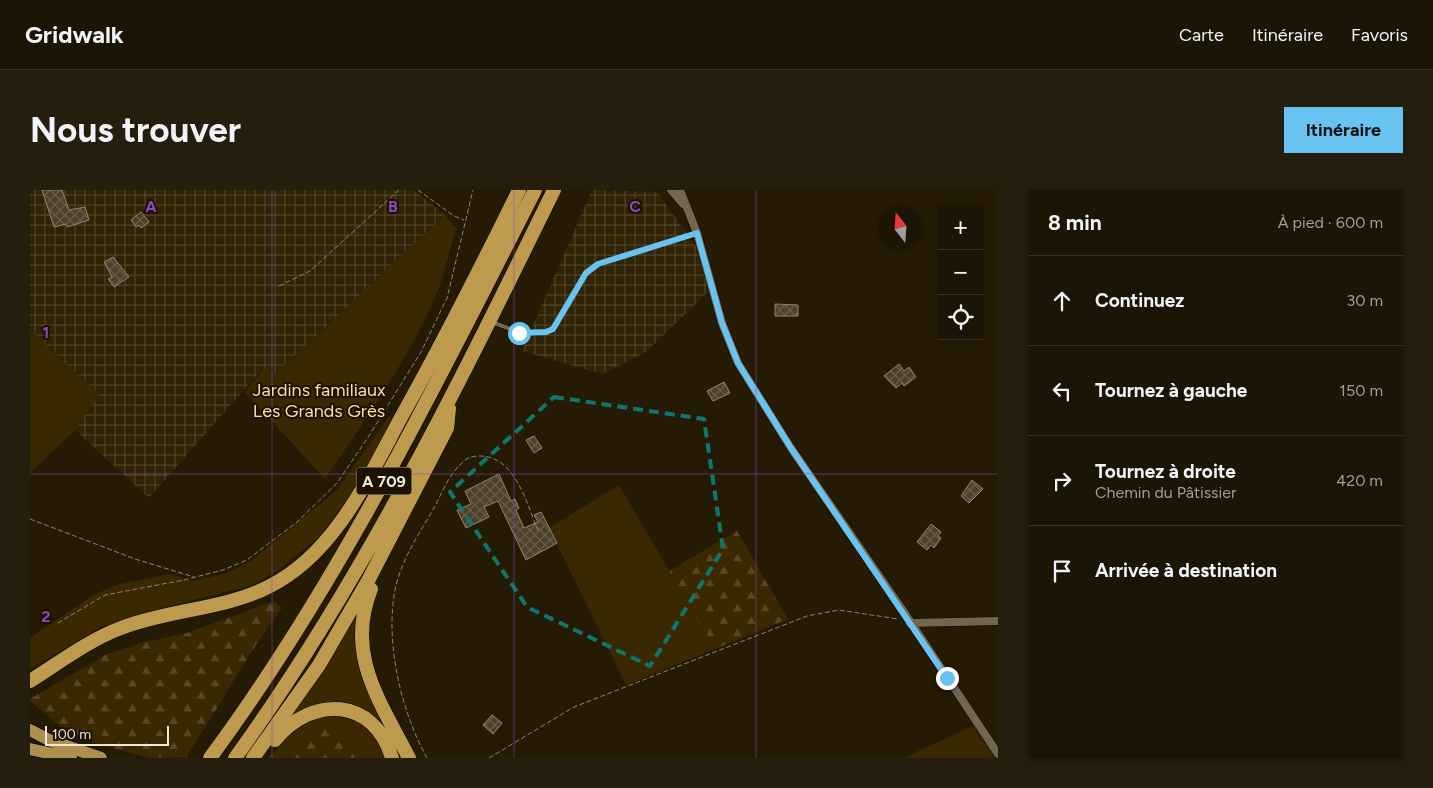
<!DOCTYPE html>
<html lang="fr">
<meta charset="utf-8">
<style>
:root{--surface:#1c1404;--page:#251d0e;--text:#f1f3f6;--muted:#a09e9a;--line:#3a3326;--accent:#69c3f1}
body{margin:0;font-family:Figtree,sans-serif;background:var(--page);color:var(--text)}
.controls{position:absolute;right:15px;top:15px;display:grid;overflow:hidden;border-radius:0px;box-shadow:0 1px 4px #0004}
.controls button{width:45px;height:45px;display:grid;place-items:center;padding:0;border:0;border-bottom:1px solid var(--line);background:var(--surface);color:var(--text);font:25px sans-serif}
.compass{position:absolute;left:848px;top:15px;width:45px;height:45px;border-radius:50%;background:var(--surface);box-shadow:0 1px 4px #0004;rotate:343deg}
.scale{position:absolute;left:15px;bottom:12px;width:124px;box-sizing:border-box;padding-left:5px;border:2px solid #eee7d9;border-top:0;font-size:14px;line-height:18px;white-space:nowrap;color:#eee7d9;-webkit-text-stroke:4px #1c1200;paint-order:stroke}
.stop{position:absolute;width:15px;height:15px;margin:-11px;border:4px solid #69c3f1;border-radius:50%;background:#fff}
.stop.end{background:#69c3f1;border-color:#fff;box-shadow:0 1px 5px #0008}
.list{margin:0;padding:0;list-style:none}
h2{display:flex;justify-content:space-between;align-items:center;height:65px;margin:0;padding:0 20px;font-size:21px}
h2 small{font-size:16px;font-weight:400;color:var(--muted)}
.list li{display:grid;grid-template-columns:32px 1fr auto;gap:15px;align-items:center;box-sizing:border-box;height:90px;padding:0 20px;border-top:1px solid var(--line)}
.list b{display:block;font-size:19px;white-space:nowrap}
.list p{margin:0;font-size:16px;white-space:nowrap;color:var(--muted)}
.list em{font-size:16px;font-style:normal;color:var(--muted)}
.icon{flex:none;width:28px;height:28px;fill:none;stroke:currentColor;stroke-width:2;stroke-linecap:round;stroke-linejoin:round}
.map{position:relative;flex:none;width:968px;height:568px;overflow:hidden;border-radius:0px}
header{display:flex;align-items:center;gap:30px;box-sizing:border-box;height:70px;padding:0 25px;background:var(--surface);border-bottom:1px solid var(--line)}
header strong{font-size:24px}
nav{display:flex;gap:28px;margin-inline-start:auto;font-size:18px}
.intro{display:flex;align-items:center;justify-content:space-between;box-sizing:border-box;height:120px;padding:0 30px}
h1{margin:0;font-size:35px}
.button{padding:12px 22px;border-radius:0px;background:var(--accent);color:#111;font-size:18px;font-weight:700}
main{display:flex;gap:30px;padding:0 30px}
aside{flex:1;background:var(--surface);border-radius:0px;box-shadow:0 1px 4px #0004}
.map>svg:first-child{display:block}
</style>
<header>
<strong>Gridwalk</strong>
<nav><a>Carte</a><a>Itinéraire</a><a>Favoris</a></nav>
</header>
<div class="intro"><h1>Nous trouver</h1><a class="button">Itinéraire</a></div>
<main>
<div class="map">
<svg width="968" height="568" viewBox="0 0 968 568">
<defs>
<pattern id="industrial-grid" width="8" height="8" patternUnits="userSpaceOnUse" patternTransform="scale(1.25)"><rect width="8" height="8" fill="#312405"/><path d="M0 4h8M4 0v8" fill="none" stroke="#4f4429"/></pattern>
<pattern id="forest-firs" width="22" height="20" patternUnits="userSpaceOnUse" patternTransform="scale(1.25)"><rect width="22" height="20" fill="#3a2800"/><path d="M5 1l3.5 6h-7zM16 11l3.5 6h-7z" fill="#574725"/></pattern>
<pattern id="building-cross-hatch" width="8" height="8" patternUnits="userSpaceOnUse" patternTransform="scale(1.25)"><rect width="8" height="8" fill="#4c412a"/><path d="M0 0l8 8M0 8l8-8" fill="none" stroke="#665c48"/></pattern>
</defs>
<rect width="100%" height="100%" fill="#251b05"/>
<path fill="url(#industrial-grid)" d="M 0,0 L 384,0 L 415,25 L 243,186 L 233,178 L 119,308 L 45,240 L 69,205 L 0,140 Z
M 562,0 L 627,2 L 667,58 L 680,100 L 616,162 L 572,184 L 492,161 Z"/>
<path fill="#3a2800" d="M 415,25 L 426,38 C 420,58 416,80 408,100 C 380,168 336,229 295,289 L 215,202 L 234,178 L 243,186 Z
M 0,140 L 69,205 L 45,240 L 0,283 Z
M 359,226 L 363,229 L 317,310 L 289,347 L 247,381 L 223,395 L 108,424 L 71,437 L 0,479 L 0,448 L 65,404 L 90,394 L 140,384 L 162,391 L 195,384 L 221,371 L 308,299 Z
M 589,295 L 685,459 L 596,495 L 519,338 Z
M 326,428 L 325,447 L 328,472 L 375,568 L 367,568 L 344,529 L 265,521 Z
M 300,525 C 333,531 343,536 355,568 L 333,568 C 325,550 312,540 294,533 L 255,568 L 238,568 C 259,547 269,530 300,525 Z
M 943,536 L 966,568 L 873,568 Z"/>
<path fill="url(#forest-firs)" d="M 707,341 L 758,429 L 685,459 L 639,381 Z
M 244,411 L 252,418 C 216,465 189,518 156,567 L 120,568 L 64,553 L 31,537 L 0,511 L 0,509 L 75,465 L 111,453 L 157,443 Z
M 294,533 C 312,540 325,550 333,568 L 255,568 Z"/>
<path fill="url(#building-cross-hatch)" stroke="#91846b" d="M 12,0 L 32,0 L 39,20 L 55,17 L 59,30 L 37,37 L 36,34 L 24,37 Z
M 111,22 L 119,32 L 111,38 L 109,35 L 106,37 L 101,30 Z
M 83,67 L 99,87 L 84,97 L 78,89 L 82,87 L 74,72 Z
M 745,114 L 768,115 L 768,126 L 745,126 Z
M 869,174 L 874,181 L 879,177 L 886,187 L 874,196 L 872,193 L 866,198 L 854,186 Z
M 694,192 L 700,203 L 683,211 L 677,201 Z
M 504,246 L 512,258 L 504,263 L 496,250 Z
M 469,284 L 481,311 L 485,309 L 489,318 L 486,320 L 494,338 L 508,332 L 504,325 L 511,322 L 527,353 L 496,370 L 468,311 L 454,317 L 459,327 L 436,338 L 427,320 L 441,314 L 435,301 Z
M 942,290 L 953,299 L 939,313 L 931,306 Z
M 901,334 L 911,342 L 908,346 L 911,348 L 904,358 L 901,355 L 897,360 L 887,352 Z
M 462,525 L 472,533 L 463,544 L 453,535 Z"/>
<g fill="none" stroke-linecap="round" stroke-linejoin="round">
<defs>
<path id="service" d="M 462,132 C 482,140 502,149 523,139 L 556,83 L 568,74 L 667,43"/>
<path id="minor" d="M 641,0 L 653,14
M 650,0 L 667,43 L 692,133 L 708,173 L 761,258 L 874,422 L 968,564
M 880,433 L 968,431"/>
<path id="trunk" d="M 0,540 L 19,550 L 71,568
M 0,559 L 41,568"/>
<path id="motorway" d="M 341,399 C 315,465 350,511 379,568
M 0,491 C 30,472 59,450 91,438 C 140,419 194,420 240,396 C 307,362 340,284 374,222 C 415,149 452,75 489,0
M 245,550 C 282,505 344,507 362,568
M 180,568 C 310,392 406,194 505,0
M 205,568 C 332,393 429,194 524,0
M 223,568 L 289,475 L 339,389 L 417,238 L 419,219"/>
</defs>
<use href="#service" stroke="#0e0600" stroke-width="5"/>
<use href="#minor" stroke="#0e0600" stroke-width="9"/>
<use href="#trunk" stroke="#0e0600" stroke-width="14"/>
<use href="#motorway" stroke="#0e0600" stroke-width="15"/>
<path stroke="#8c8472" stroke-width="1" stroke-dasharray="5 2.5" stroke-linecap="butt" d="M 388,0 L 424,26 L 434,30
M 249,96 L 280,81 L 369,0
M 0,329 L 105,369 L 164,387
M 28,433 L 75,405 L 154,390 L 193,380 L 217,370 L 267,332 L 307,293 L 337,249 L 391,162 L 417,108 L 443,0
M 397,568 C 371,521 355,453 365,400 C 371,370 389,344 404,318 C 412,303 419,284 432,273 C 436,268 442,266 449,266 C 485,265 497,314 508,341
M 459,568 L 544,517 L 777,426 L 809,420 L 868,429"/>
<use href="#service" stroke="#72664e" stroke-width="4"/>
<use href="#minor" stroke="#72664e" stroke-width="8"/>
<use href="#trunk" stroke="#ae904e" stroke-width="12"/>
<use href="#motorway" stroke="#bd9a4e" stroke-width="14"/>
</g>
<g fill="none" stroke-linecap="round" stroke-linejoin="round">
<path stroke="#69c3f1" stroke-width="6" d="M 489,143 L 516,142 L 523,139 L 556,83 L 568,74 L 667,43 L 692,133 L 708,173 L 761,258 L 917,488"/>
</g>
<path fill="none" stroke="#0f766e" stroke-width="4" stroke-dasharray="10 6" stroke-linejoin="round" d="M 524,207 L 674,229 L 693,359 L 620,476 L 497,417 L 420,302 Z"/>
<path fill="none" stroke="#8c48c3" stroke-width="1" stroke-opacity="0.55" d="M 242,0 L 242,568M 484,0 L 484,568M 726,0 L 726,568M 0,284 L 968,284"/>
<g text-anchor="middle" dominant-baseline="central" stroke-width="4" stroke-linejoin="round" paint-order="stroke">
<rect fill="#1c1200" stroke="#afa798" stroke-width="1" x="326.5" y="277.5" width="55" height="27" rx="4"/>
<g font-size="16" font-weight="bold" fill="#eee7d9">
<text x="354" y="291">A 709</text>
</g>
<g font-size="18" fill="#f9dfaa" stroke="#1c1200">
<text x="289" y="200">Jardins familiaux<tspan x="289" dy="21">Les Grands Grès</tspan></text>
</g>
</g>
<g font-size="16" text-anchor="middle" font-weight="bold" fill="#8c48c3" stroke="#1c1200" stroke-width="4" stroke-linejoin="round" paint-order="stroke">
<text x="121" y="22">A</text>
<text x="363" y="22">B</text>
<text x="605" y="22">C</text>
<text x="16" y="148">1</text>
<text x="16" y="432">2</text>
</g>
</svg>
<div class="controls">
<button>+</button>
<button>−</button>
<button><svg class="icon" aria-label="locate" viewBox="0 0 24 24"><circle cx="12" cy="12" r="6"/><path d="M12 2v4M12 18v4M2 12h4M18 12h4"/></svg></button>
</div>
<svg class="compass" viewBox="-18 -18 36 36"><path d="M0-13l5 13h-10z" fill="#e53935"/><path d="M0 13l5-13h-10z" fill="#a09e9a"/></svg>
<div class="scale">100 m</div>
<div class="stop" style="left:489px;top:143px"></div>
<div class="stop end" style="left:917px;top:488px"></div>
</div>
<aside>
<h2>8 min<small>À pied · 600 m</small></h2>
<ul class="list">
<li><svg class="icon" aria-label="ahead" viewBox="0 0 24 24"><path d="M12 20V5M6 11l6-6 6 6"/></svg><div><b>Continuez</b></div><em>30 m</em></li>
<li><svg class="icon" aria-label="left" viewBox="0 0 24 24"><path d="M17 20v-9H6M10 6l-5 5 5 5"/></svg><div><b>Tournez à gauche</b></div><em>150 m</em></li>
<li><svg class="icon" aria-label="right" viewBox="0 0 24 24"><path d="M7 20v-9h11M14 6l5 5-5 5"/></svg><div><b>Tournez à droite</b><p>Chemin du Pâtissier</p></div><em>420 m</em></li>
<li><svg class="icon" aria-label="arrive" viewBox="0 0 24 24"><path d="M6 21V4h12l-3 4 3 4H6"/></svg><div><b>Arrivée à destination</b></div></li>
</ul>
</aside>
</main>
